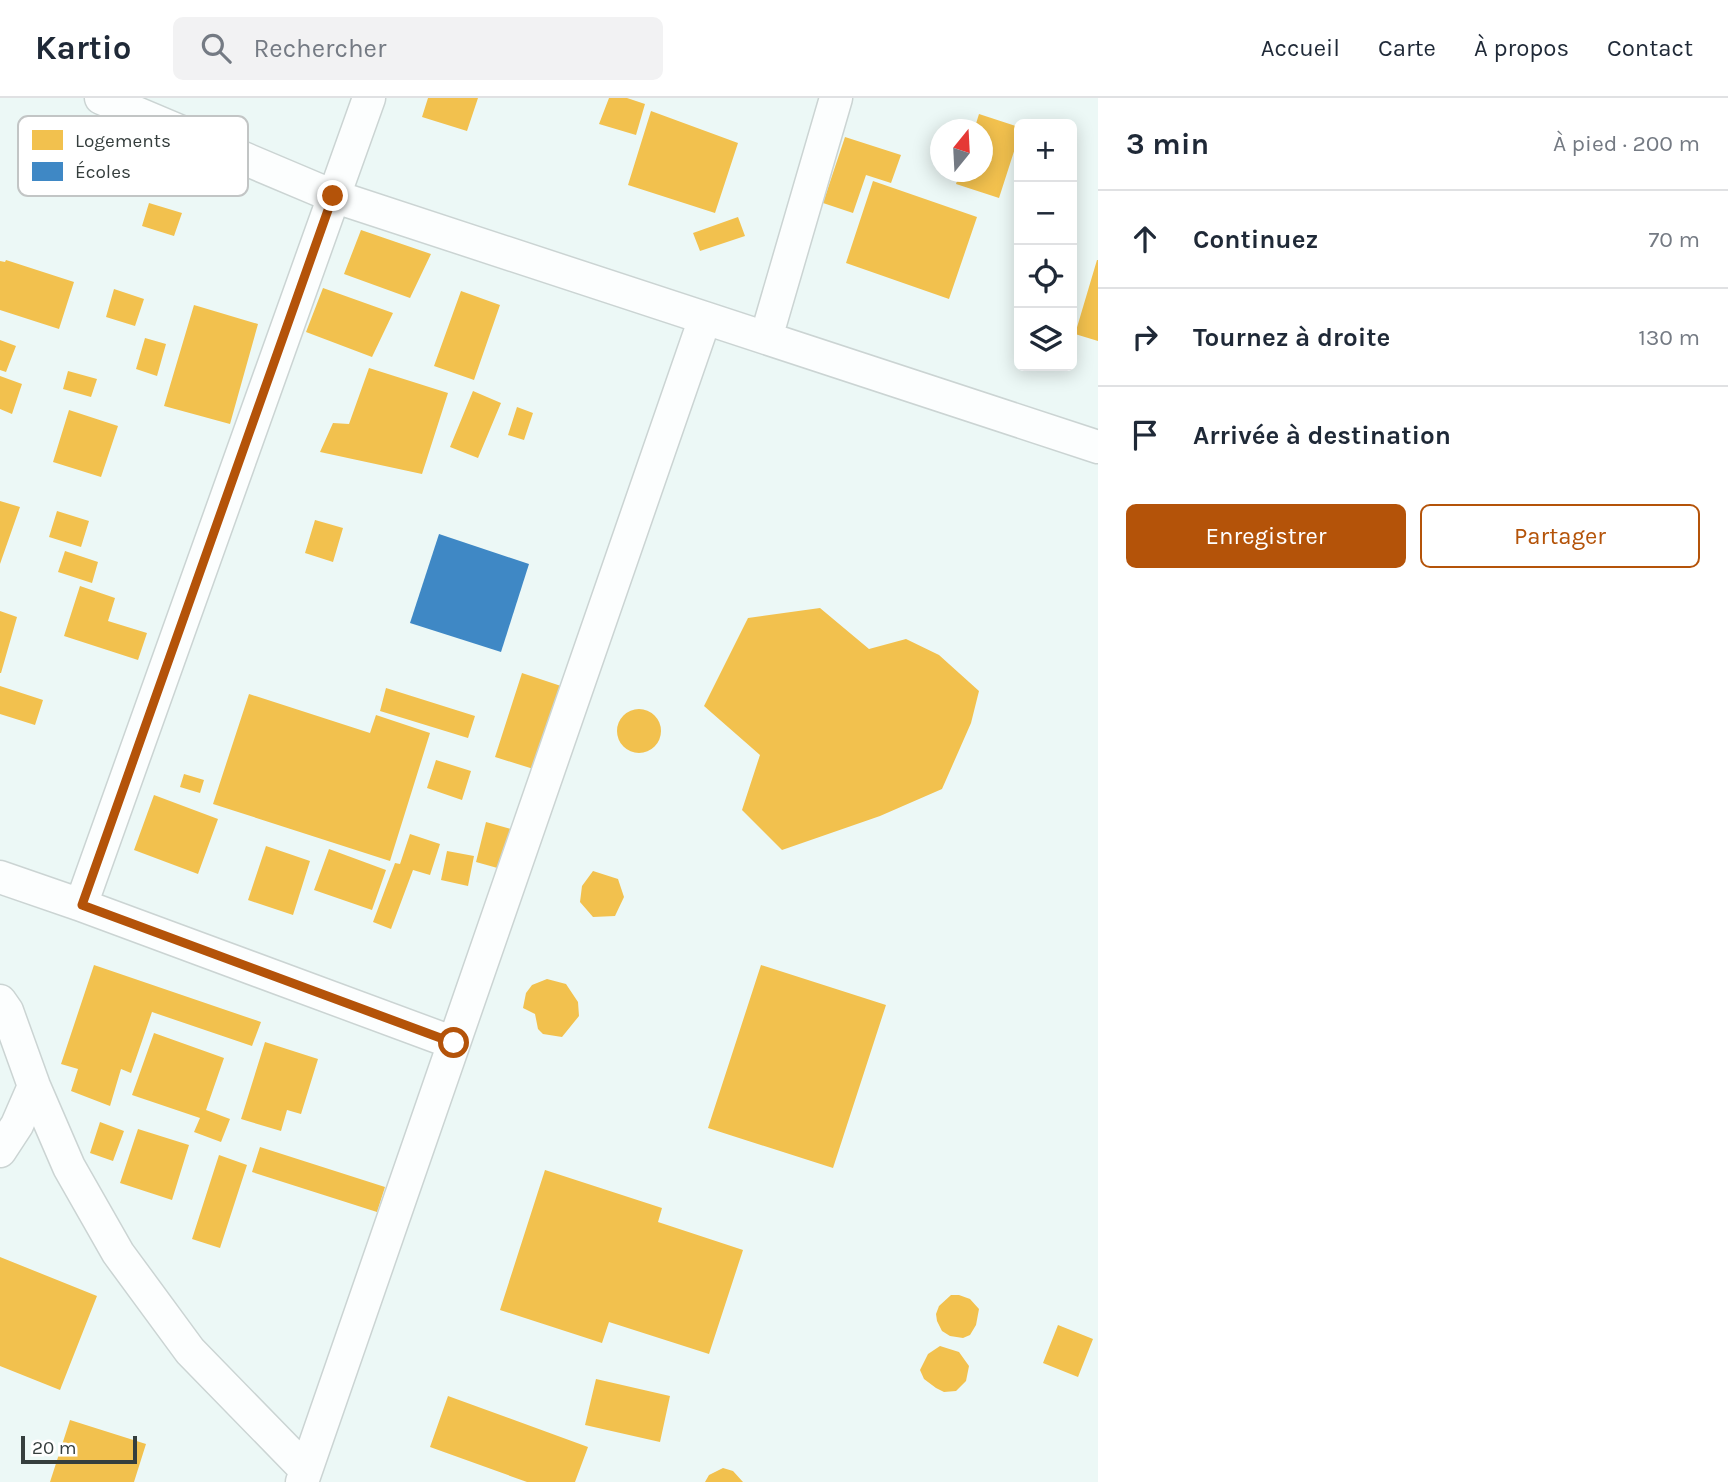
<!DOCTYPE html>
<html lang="fr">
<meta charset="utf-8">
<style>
:root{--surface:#fff;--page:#f2f2f3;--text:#1f2937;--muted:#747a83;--line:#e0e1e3;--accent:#b45309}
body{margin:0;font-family:Karla,sans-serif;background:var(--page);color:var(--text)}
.controls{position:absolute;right:21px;top:21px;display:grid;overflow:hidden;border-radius:10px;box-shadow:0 4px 18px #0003}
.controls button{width:63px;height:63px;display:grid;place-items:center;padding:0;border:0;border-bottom:2px solid var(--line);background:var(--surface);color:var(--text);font:35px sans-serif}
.compass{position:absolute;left:930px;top:21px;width:63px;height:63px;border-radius:50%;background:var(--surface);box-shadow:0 4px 18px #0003;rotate:18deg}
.scale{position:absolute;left:21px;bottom:18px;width:116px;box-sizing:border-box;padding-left:7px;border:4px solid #353e3d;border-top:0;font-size:19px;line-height:24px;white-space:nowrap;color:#353e3d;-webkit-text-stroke:5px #fff;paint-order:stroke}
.stop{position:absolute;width:21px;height:21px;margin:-16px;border:5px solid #b45309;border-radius:50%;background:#fff}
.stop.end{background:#b45309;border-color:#fff;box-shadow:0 2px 7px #0008}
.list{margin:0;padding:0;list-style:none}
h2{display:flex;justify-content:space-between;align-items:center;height:91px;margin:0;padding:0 28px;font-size:30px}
h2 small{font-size:23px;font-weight:400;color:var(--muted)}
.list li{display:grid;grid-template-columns:46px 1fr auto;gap:21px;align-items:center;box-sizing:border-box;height:98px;padding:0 28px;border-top:2px solid var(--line)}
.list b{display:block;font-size:26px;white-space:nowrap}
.list em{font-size:23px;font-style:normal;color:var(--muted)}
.actions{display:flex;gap:14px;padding:21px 28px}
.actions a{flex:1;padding:16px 0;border:2px solid var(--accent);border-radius:10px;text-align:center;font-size:24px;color:var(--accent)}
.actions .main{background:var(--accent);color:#fff}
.icon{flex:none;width:38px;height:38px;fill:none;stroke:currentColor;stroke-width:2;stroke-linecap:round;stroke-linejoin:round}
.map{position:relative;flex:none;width:1098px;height:1384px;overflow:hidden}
header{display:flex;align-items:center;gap:42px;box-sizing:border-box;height:98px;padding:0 35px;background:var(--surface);border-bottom:2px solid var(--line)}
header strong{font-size:33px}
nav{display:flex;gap:38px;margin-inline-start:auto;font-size:24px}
.search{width:490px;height:63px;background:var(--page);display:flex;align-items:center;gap:18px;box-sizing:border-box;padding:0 24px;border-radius:10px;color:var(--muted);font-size:26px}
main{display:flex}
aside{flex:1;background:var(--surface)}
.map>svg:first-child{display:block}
</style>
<header>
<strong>Kartio</strong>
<div class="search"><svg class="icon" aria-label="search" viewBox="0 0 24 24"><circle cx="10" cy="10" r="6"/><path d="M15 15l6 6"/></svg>Rechercher</div>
<nav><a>Accueil</a><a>Carte</a><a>À propos</a><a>Contact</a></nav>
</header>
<main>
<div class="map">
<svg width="1098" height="1384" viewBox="0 0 1098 1384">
<rect width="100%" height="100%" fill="#ecf8f6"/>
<path fill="#f2c14e" d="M 428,0 L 478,0 L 467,33 L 422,19 Z
M 609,0 L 627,0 L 645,6 L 636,37 L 599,26 Z
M 651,13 L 738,45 L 715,115 L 628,87 Z
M 979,16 L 1019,29 L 1019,38 L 999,100 L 956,86 L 960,74 L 982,74 L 982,32 L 974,32 Z
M 845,39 L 901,57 L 891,85 L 866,77 L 853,115 L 823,105 Z
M 873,83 L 977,119 L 949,201 L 846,165 Z
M 149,105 L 182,115 L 174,138 L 142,128 Z
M 738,119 L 745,138 L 700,153 L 693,135 Z
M 361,132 L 431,156 L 410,200 L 344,176 Z
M 6,162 L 74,184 L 59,231 L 0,212 L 0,163 L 5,164 Z
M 1097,162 L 1098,162 L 1098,243 L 1075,236 Z
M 323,190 L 393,215 L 372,259 L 306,234 Z
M 114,191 L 144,201 L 135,228 L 106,219 Z
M 461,193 L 500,207 L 474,282 L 434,268 Z
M 194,207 L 258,226 L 230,326 L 164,308 Z
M 145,240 L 166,246 L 157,278 L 136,271 Z
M 0,242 L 16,248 L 6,274 L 0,272 Z
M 369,270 L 448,295 L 422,376 L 320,354 L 333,325 L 349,326 Z
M 68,273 L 97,281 L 91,299 L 63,291 Z
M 0,278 L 22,286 L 12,316 L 0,311 Z
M 473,293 L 501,305 L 478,360 L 450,349 Z
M 517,309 L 533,315 L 524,342 L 508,337 Z
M 69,312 L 118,328 L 101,379 L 53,364 Z
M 0,403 L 20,409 L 0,466 Z
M 57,413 L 89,423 L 81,449 L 49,439 Z
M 315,422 L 343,430 L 333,464 L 305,455 Z
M 65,453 L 98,464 L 92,485 L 58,474 Z
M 80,488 L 115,500 L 108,523 L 147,535 L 138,562 L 64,538 Z
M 820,510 L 869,551 L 906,541 L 939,557 L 979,593 L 971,625 L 942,691 L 880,718 L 782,752 L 742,712 L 760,657 L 704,608 L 748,520 Z
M 0,513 L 17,519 L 1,575 L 0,575 Z
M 522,575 L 567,590 L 540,673 L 495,659 Z
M 0,588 L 43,602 L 35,627 L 0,616 Z
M 386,590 L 475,618 L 468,640 L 380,613 Z
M 249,596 L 370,635 L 376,617 L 430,635 L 390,763 L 213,706 Z
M617 633a22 22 0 1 1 44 0a22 22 0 1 1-44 0Z
M 436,662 L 471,673 L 462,702 L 427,690 Z
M 184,676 L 204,682 L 200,695 L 180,689 Z
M 154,697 L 218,721 L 198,776 L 134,752 Z
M 486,724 L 511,731 L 501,771 L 476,764 Z
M 410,736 L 440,746 L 430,777 L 413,772 L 391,831 L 373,824 L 395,765 L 400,766 Z
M 266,748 L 310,763 L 293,817 L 248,802 Z
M 329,751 L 386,772 L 372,812 L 314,792 Z
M 447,753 L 474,758 L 468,788 L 441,782 Z
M 593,773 L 618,781 L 624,799 L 615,818 L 593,819 L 580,804 L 582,788 Z
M 94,867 L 261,924 L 252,948 L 152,914 L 131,975 L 121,971 L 110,1008 L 71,993 L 78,971 L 61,966 Z
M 761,867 L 886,907 L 833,1070 L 708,1030 Z
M 547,881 L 566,886 L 578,904 L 579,918 L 562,939 L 543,936 L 538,931 L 535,916 L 523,910 L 526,895 L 532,887 Z
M 154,935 L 224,960 L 206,1012 L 230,1021 L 221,1044 L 194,1034 L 200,1020 L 132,997 Z
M 265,944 L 318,961 L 301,1016 L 287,1012 L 281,1033 L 241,1021 Z
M 100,1024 L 124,1033 L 113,1063 L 90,1055 Z
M 138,1031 L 189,1047 L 172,1102 L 120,1085 Z
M 260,1049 L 385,1089 L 377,1114 L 252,1074 Z
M 219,1057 L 247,1067 L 220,1150 L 192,1141 Z
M 545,1072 L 662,1110 L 658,1124 L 743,1152 L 709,1256 L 609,1224 L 602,1245 L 500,1212 Z
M 0,1159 L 97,1198 L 60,1292 L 0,1268 Z
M 951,1197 L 959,1197 L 970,1201 L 979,1211 L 976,1227 L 970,1237 L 963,1240 L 950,1238 L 942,1233 L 937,1223 L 936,1216 L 939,1208 Z
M 1058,1227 L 1093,1241 L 1078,1279 L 1043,1265 Z
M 940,1248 L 959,1254 L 969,1268 L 966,1283 L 956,1293 L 944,1294 L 936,1290 L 924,1281 L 920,1272 L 928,1256 Z
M 596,1281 L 670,1298 L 660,1344 L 585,1327 Z
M 448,1298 L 588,1349 L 575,1384 L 527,1384 L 430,1349 Z
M 70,1322 L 146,1346 L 134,1384 L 50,1384 Z
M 723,1370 L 733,1373 L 743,1384 L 705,1384 L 709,1377 Z"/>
<path fill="#3f88c5" d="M 439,436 L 529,466 L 501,554 L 410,525 Z"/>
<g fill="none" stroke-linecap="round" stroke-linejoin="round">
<defs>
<path id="minor" d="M 101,0 L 333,98 L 1098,349
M 766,240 L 836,0
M 0,779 L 81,807 L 454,945
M 81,807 L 369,0
M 0,903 L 7,913 L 34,988 L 69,1069 L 118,1155 L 190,1253 L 306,1372
M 0,1053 L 17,1027 L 34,988
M 302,1384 L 705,220"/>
</defs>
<use href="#minor" stroke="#cbd4d3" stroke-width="35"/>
<use href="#minor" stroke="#fcfefe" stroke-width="32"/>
</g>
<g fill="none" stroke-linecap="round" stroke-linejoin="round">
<path stroke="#b45309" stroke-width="9" d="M 333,98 L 82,807 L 454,945"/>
</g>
<rect x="18" y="18" width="230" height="80" rx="10" fill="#fff" stroke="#c2c5c5" stroke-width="2"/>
<rect x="32" y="32" width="31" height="20" fill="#f2c14e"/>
<rect x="32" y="64" width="31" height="19" fill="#3f88c5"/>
<g font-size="19" fill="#353e3d">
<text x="75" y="49">Logements</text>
<text x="75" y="80">Écoles</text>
</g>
</svg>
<div class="controls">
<button>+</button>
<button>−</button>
<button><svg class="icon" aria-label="locate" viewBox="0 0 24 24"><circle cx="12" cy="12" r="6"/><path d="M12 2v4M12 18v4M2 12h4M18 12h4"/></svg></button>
<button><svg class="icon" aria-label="layers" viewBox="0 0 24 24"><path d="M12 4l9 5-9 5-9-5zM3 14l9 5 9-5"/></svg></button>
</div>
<svg class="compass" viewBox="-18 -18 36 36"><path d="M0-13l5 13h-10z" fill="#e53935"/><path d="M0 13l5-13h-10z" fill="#747a83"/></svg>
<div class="scale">20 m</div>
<div class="stop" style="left:454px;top:945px"></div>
<div class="stop end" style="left:333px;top:98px"></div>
</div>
<aside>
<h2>3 min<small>À pied · 200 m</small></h2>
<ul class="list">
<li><svg class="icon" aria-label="ahead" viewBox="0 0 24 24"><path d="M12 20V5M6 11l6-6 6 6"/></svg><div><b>Continuez</b></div><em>70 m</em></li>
<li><svg class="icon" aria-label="right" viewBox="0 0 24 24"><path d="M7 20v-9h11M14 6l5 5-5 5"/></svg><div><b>Tournez à droite</b></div><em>130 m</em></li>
<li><svg class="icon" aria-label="arrive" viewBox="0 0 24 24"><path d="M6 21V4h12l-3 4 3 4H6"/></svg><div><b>Arrivée à destination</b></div></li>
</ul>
<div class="actions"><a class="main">Enregistrer</a><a>Partager</a></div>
</aside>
</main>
